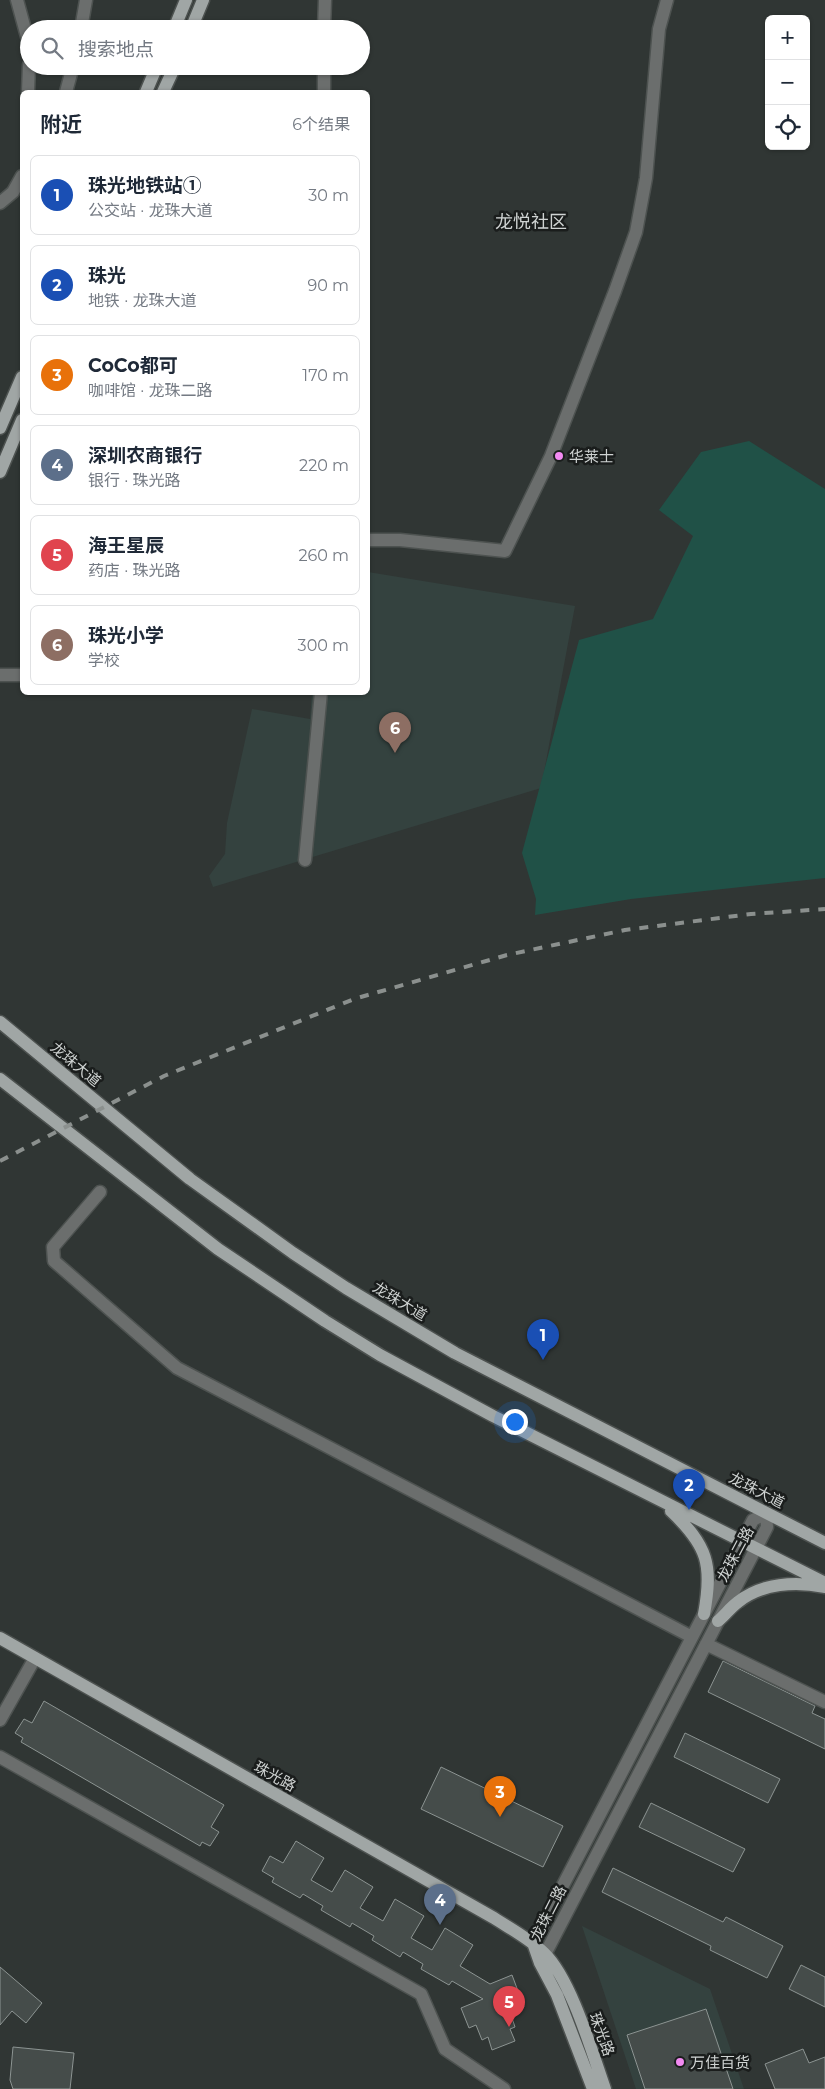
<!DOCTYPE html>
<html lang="zh">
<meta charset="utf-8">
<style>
:root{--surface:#fff;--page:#f2f2f3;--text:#1f2937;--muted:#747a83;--line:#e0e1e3;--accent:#111827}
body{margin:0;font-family:Montserrat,"Noto Sans SC",sans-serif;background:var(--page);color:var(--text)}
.controls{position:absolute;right:15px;top:15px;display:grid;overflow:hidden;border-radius:8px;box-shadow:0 1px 4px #0004}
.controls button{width:45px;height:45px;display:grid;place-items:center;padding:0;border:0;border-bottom:1px solid var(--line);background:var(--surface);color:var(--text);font:25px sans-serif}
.you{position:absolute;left:514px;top:1421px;width:18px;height:18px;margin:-12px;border:4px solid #fff;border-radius:50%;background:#1a73e8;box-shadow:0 0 0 8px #1a73e833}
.badge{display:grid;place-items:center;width:32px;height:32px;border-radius:50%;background:var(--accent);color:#fff;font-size:16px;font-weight:700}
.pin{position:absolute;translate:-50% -41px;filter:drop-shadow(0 1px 2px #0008)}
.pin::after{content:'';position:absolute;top:26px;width:18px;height:15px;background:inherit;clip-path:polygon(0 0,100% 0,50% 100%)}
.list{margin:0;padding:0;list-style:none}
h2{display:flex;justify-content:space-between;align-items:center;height:65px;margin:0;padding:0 20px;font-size:21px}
h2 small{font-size:16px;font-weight:400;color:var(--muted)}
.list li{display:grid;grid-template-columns:32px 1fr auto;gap:15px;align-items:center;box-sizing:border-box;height:80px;margin:0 10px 10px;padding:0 10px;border:1px solid var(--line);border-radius:8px}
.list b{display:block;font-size:19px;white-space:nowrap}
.list p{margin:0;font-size:16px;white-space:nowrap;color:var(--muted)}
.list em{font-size:16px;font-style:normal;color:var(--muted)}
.icon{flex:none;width:28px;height:28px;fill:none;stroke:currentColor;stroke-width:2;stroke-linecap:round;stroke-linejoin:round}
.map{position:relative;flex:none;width:825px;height:2089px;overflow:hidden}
.search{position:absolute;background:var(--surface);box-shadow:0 1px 4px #0004;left:20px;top:20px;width:350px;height:55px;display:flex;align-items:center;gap:12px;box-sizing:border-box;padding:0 18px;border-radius:28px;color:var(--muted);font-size:19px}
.panel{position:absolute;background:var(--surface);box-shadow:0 1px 4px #0004;left:20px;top:90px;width:350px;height:605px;border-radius:8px}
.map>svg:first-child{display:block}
</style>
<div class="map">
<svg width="825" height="2089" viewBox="0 0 825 2089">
<rect width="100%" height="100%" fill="#303634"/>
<path fill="#34423f" d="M 368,572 L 575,606 L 541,788 L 213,887 L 209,876 L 225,854 L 227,823 L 252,709 L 310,719 L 312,693 L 368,692 Z
M 582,1926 L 710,1989 L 744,2089 L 636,2089 Z"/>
<path fill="#205147" d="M 749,441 L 825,489 L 825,878 L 631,899 L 535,915 L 536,899 L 522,853 L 579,640 L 653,619 L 693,536 L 659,510 L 701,452 Z"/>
<path fill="#454c4a" stroke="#8c9492" d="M 723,1661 L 815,1706 L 812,1713 L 825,1719 L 825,1749 L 708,1692 Z
M 44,1701 L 224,1805 L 211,1827 L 219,1832 L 210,1846 L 202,1842 L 200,1846 L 21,1742 L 23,1738 L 15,1733 L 24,1719 L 32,1723 Z
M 685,1733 L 780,1779 L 768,1803 L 674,1757 Z
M 441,1767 L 563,1826 L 543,1867 L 421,1809 Z
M 651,1803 L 745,1849 L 733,1872 L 639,1827 Z
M 296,1841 L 324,1858 L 311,1880 L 332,1892 L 345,1870 L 373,1887 L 360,1908 L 383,1921 L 395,1899 L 424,1916 L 411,1938 L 432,1950 L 445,1928 L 473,1945 L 460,1966 L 490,1984 L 512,1975 L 524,2007 L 510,2012 L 515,2027 L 510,2029 L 515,2041 L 492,2050 L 488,2037 L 482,2040 L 476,2025 L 469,2028 L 461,2008 L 483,1999 L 452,1981 L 449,1985 L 421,1969 L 423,1964 L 403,1952 L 400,1957 L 372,1940 L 374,1936 L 352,1923 L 350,1927 L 321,1910 L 323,1906 L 303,1894 L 300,1898 L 272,1882 L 274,1878 L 262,1871 L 270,1856 L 283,1863 Z
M 613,1868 L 723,1922 L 726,1917 L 783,1946 L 767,1978 L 710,1950 L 711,1946 L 602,1892 Z
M 801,1965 L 825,1977 L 825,2007 L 789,1989 Z
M 0,1967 L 42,2003 L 26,2023 L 12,2011 L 0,2025 Z
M 706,2009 L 733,2089 L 645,2089 L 627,2035 Z
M 13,2047 L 74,2053 L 70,2089 L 13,2089 L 10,2080 Z
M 803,2049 L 809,2063 L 825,2057 L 825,2089 L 775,2089 L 765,2064 Z"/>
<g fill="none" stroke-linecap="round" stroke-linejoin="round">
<defs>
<path id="minor" d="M 17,0 L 29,44
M 81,29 L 86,0
M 324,29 L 325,0
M 28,92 L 29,65
M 66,92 L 73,66
M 324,92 L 324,66
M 0,203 L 13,192 L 22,176
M 368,540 L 400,540 L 505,551 L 551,456 L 615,291 L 636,232 L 646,178 L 659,29 L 667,0
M 0,675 L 22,675
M 305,860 L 321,692
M 100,1192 L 53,1247 L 54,1261 L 177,1368 L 692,1637
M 706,1644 L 825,1702
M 0,1720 L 35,1658
M 0,1757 L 421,1994 L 445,2049 L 504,2089
M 533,1943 L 753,1520 L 766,1513 L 767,1527 L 541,1962"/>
<path id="major" d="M 174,29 L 186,0
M 191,29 L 203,0
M 146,92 L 157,66
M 163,92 L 175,66
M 0,428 L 22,377
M 0,472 L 22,420
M 0,1022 L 190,1179 L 293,1253 L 346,1288 L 455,1353 L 825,1543
M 0,1079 L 218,1249 L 325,1321 L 380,1355 L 493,1416 L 825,1583
M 671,1511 C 708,1546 713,1565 704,1614
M 718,1621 C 725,1615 731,1607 738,1602 C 762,1583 796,1581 824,1587
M 0,1638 L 494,1918 C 511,1929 530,1939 544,1953 C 571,1979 592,2052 605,2089
M 533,1943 L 540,1963 L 557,1995 L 593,2089"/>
</defs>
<use href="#minor" stroke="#4d5250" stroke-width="15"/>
<use href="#major" stroke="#4d5250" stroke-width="15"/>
<use href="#minor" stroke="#6b6e6d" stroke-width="12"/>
<use href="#major" stroke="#a0a6a5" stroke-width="12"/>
<path stroke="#8b908e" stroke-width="4" stroke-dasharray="9 9" stroke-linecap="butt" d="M 0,1161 L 164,1076 L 354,999 L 507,955 L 625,930 L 751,914 L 825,909"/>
</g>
<g fill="#f38af2" stroke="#1a1d1c" stroke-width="2">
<circle cx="559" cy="456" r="5"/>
<circle cx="680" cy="2062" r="5"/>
</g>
<g text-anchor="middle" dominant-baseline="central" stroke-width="5" stroke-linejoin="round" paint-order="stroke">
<g font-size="15" fill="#cfd3d2" stroke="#1a1d1c" text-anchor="start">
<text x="569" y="456">华莱士</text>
<text x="690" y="2062">万佳百货</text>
</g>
<g font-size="15" fill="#cfd3d2" stroke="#1a1d1c">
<text transform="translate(76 1064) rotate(40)">龙珠大道</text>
<text transform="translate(400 1301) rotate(31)">龙珠大道</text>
<text transform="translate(757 1490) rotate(27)">龙珠大道</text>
<text transform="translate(735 1554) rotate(-62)">龙珠二路</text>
<text transform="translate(275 1776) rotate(29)">珠光路</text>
<text transform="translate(548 1913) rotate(-63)">龙珠二路</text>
<text transform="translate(602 2034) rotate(70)">珠光路</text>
</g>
<g font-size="18" fill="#cfd3d2" stroke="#1a1d1c">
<text x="531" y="222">龙悦社区</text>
</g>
</g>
</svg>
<div class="controls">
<button>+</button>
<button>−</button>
<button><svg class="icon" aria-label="locate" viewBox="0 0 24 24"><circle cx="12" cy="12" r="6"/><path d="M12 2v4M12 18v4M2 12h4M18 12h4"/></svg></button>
</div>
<div class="you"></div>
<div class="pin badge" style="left:543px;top:1360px;background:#1a4fb4">1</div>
<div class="pin badge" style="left:689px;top:1510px;background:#1a4fb4">2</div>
<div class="pin badge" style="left:500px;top:1817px;background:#e8710a">3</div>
<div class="pin badge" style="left:440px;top:1925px;background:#5c6f8a">4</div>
<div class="pin badge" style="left:509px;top:2027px;background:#e0444e">5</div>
<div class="pin badge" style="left:395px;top:753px;background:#8d6e63">6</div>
<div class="search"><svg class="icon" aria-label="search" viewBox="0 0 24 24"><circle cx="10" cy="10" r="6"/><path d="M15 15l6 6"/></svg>搜索地点</div>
<section class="panel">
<h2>附近<small>6个结果</small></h2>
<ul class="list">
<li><span class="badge" style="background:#1a4fb4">1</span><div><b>珠光地铁站①</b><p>公交站 · 龙珠大道</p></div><em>30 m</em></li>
<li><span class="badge" style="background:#1a4fb4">2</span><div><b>珠光</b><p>地铁 · 龙珠大道</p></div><em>90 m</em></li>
<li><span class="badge" style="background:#e8710a">3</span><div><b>CoCo都可</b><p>咖啡馆 · 龙珠二路</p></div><em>170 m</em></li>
<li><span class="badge" style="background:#5c6f8a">4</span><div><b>深圳农商银行</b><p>银行 · 珠光路</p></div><em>220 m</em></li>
<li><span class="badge" style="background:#e0444e">5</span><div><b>海王星辰</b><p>药店 · 珠光路</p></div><em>260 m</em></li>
<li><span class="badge" style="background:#8d6e63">6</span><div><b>珠光小学</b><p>学校</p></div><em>300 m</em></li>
</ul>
</section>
</div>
